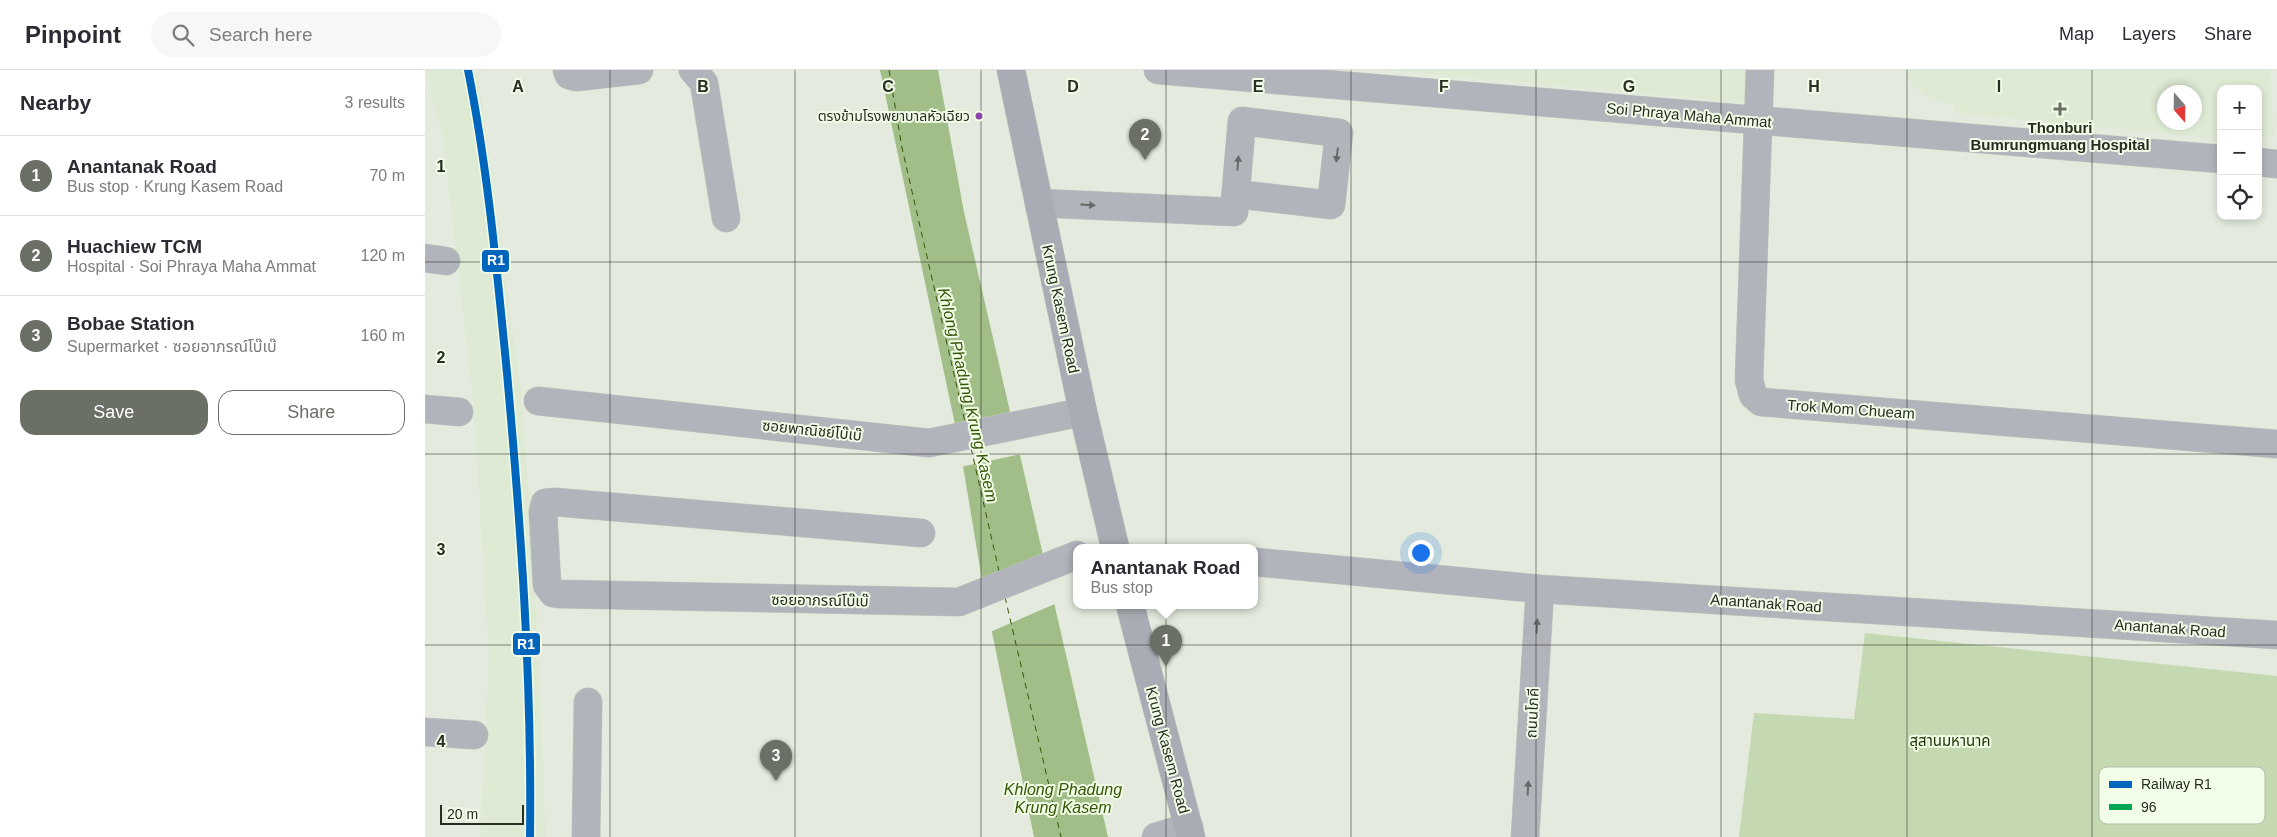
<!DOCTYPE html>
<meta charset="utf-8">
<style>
:root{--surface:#fff;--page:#f7f7f7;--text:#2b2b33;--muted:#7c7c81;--line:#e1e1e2;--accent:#6a7065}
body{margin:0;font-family:Helvetica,"Noto Sans Thai",sans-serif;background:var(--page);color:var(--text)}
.controls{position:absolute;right:15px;top:15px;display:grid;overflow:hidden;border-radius:10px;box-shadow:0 2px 8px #0003}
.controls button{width:45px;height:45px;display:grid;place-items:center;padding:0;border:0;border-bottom:1px solid var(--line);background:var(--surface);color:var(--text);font:25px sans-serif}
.compass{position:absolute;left:1732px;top:15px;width:45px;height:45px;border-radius:50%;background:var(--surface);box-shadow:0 2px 8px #0003;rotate:160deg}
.scale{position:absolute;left:15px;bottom:12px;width:84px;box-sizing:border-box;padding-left:5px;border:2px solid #282d24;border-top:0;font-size:14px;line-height:18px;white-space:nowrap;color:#282d24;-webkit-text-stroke:4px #f1fde6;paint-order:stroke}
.you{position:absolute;left:995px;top:482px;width:18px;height:18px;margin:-12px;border:4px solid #fff;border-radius:50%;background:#1a73e8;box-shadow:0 0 0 8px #1a73e833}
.badge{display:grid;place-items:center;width:32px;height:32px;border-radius:50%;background:var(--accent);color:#fff;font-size:16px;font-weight:700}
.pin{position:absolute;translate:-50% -41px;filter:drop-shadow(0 1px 2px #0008)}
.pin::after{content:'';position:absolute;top:26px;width:18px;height:15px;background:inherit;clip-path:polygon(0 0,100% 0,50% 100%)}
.popup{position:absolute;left:648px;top:474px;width:185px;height:65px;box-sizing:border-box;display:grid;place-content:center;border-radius:10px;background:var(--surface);filter:drop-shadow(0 1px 4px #0005);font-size:16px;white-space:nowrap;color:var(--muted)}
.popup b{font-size:19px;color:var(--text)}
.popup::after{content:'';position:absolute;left:50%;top:100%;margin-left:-10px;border:10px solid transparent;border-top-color:var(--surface)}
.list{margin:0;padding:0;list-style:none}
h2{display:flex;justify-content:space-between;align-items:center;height:65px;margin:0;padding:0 20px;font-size:21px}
h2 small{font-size:16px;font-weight:400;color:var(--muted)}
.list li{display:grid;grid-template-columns:32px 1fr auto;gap:15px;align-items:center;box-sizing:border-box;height:80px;padding:0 20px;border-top:1px solid var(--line)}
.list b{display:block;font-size:19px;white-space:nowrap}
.list p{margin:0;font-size:16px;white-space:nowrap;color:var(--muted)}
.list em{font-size:16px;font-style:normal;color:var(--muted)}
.actions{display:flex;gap:10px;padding:15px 20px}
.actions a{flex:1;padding:11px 0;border:1px solid var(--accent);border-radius:15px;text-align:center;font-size:18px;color:var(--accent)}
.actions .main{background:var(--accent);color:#fff}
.icon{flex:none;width:28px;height:28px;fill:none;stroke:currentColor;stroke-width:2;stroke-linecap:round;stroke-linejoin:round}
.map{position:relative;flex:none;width:1852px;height:767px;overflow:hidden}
header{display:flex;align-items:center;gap:30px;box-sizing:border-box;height:70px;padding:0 25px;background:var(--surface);border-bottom:1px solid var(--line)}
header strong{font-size:24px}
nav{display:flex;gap:28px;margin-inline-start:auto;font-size:18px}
.search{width:350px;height:45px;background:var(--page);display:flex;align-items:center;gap:12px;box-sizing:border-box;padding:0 18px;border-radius:28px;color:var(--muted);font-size:19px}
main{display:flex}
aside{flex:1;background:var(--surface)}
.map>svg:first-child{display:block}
</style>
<header>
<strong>Pinpoint</strong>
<div class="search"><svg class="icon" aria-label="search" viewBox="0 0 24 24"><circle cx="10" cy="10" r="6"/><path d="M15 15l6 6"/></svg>Search here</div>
<nav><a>Map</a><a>Layers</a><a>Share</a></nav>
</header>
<main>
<aside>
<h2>Nearby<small>3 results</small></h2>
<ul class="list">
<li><span class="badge">1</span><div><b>Anantanak Road</b><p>Bus stop · Krung Kasem Road</p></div><em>70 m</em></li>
<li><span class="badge">2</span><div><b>Huachiew TCM</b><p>Hospital · Soi Phraya Maha Ammat</p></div><em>120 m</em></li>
<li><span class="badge">3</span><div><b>Bobae Station</b><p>Supermarket · ซอยอาภรณ์โบ๊เบ๊</p></div><em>160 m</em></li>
</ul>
<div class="actions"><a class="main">Save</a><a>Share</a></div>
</aside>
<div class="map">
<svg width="1852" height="767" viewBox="0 0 1852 767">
<rect width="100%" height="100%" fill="#e4ebde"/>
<path fill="#deead4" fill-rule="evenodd" d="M 0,0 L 52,0 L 53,5 L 96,321 L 110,499 L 121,767 L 55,767 L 64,587 L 49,338 L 18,68 Z
M 959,0 L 1321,0 L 1320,33 Z
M 1482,0 L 1845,0 L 1849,67 L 1833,67 L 1833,19 L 1796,19 L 1796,69 L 1530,43 L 1529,34 L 1516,32 L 1499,24 L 1483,10 ZM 1770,22 L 1770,52 L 1740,52 L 1740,22 Z"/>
<path fill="#c4d8b1" d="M 1440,563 L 1852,606 L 1852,767 L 1314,767 L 1329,643 L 1429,649 Z"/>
<path fill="#a2be88" d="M 455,0 L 513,0 L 539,142 L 683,767 L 609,767 L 560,528 L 535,378 Z"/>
<path fill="#e4ebde" d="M 588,345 L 597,384 L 535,397 L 532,378 Z
M 621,486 L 632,533 L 565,562 L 558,528 Z"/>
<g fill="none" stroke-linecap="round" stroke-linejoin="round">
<path stroke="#355606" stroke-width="1" stroke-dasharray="6 5" stroke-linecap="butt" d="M 464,0 L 477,78 L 540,352
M 546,378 L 574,501
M 580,527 L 636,767"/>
<defs>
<path id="minor" d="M 142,0 L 144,5 L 151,7 L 214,0
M 268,0 L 279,13 L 301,148
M 733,0 L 1796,89
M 1335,0 L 1324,310 L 1328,325 L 1336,332 L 1852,374
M 1833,92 L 1852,94
M 614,133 L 809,142 L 817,51 L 914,63 L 906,135 L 811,124
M 0,188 L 21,191
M 113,331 L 504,373 L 658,342
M 0,339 L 34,342
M 496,463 L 130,432 L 120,433 L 118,442 L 122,515 L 128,523 L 133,524 L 534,532 L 652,485
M 830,492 L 1115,519 L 1852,565
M 0,662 L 49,665
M 161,767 L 163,632
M 731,767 L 764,757
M 1100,767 L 1115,519"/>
<path id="major" d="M 586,0 L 658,342 L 690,477
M 705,535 L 766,767"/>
</defs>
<use href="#minor" stroke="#c2c8bd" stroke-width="29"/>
<use href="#major" stroke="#c2c8bd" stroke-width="29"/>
<use href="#minor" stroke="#b2b4bc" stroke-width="28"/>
<use href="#major" stroke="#a9acb4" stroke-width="28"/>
<defs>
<path id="rail-1" d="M 43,0 C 63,100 72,202 82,303 C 96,458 107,612 105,767"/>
</defs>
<use href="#rail-1" stroke="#f1fde6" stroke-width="11"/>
<use href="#rail-1" stroke="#0065bd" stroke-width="8"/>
</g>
<defs><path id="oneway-solid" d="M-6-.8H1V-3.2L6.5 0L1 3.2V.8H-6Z" transform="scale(1.25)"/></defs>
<g fill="#666a68">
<use href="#oneway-solid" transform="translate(912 85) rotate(97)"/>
<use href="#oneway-solid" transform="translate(813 93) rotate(-85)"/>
<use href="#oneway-solid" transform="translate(663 135) rotate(3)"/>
<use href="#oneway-solid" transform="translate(1112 556) rotate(-87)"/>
<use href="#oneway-solid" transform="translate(1103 718) rotate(-87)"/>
</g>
<path fill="none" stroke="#282d24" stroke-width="1" stroke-opacity="0.55" d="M 185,0 L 185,767M 370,0 L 370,767M 556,0 L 556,767M 741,0 L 741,767M 926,0 L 926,767M 1111,0 L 1111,767M 1296,0 L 1296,767M 1482,0 L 1482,767M 1667,0 L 1667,767M 0,192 L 1852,192M 0,384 L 1852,384M 0,575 L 1852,575"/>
<path fill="#6a7065" stroke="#f1fde6" stroke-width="2" d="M1632.5 31.5h5v5h5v5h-5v5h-5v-5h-5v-5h5z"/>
<circle fill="#8e44ad" stroke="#f1fde6" stroke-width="2" cx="554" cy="46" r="4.5"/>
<g text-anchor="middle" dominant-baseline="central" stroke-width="4" stroke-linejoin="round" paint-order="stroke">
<g font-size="14" fill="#282d24" stroke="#f1fde6" text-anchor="end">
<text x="545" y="46">ตรงข้ามโรงพยาบาลหัวเฉียว</text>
</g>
<g font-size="15" fill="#282d24" stroke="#f1fde6">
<text transform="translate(1264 45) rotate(5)">Soi Phraya Maha Ammat</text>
<text transform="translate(636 239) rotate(78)">Krung Kasem Road</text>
<text transform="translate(1426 339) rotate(4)">Trok Mom Chueam</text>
<text transform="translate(387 360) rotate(6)">ซอยพาณิชย์โบ๊เบ๊</text>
<text transform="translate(395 530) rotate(1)">ซอยอาภรณ์โบ๊เบ๊</text>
<text transform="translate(1341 533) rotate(4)">Anantanak Road</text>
<text transform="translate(1745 558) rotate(4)">Anantanak Road</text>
<text transform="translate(1107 643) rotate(-87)">ถนนโภคี</text>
<text transform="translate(743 680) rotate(75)">Krung Kasem Road</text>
</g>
<g font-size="15" font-weight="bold" fill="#282d24" stroke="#f1fde6">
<text x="1635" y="57">Thonburi<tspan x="1635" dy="17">Bumrungmuang Hospital</tspan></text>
</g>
<g font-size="15" fill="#1b3100" stroke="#f1fde6">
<text x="1525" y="670">สุสานมหานาค</text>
</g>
<g font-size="16" font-style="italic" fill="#355606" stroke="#f1fde6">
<text transform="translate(543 325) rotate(77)">Khlong Phadung Krung Kasem</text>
<text x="638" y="719">Khlong Phadung<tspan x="638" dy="18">Krung Kasem</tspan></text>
</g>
</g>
<rect x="1674" y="697" width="166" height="57" rx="8" fill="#f1fde6" stroke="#b5bfac" stroke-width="1"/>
<rect x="1684" y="711" width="23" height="7" fill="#0065bd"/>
<rect x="1684" y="734" width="23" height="6" fill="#00a651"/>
<g font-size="14" fill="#282d24">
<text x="1716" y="719">Railway R1</text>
<text x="1716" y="742">96</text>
</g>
<g font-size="16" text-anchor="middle" font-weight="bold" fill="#282d24" stroke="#f1fde6" stroke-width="4" stroke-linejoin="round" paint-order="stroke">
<text x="93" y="22">A</text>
<text x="278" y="22">B</text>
<text x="463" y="22">C</text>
<text x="648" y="22">D</text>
<text x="833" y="22">E</text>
<text x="1019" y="22">F</text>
<text x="1204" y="22">G</text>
<text x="1389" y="22">H</text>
<text x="1574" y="22">I</text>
<text x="16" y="102">1</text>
<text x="16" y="293">2</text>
<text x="16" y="485">3</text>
<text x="16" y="677">4</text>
</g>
<g stroke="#f1fde6" stroke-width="2">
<rect x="56" y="179" width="29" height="24" rx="5" fill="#0065bd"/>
<rect x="87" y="562" width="29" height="24" rx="5" fill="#0065bd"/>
</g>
<g font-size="14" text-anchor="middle" font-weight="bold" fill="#fff">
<text x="71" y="195">R1</text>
<text x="101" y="579">R1</text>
</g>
</svg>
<div class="controls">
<button>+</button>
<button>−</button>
<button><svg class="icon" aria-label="locate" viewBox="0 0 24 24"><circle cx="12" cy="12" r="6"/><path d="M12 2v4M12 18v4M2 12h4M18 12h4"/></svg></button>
</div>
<svg class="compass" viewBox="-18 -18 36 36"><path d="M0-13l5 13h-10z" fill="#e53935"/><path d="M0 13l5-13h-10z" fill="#7c7c81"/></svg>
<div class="scale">20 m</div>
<div class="you"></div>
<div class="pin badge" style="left:741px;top:596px">1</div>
<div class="popup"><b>Anantanak Road</b>Bus stop</div>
<div class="pin badge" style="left:720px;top:90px">2</div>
<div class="pin badge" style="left:351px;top:711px">3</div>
</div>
</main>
